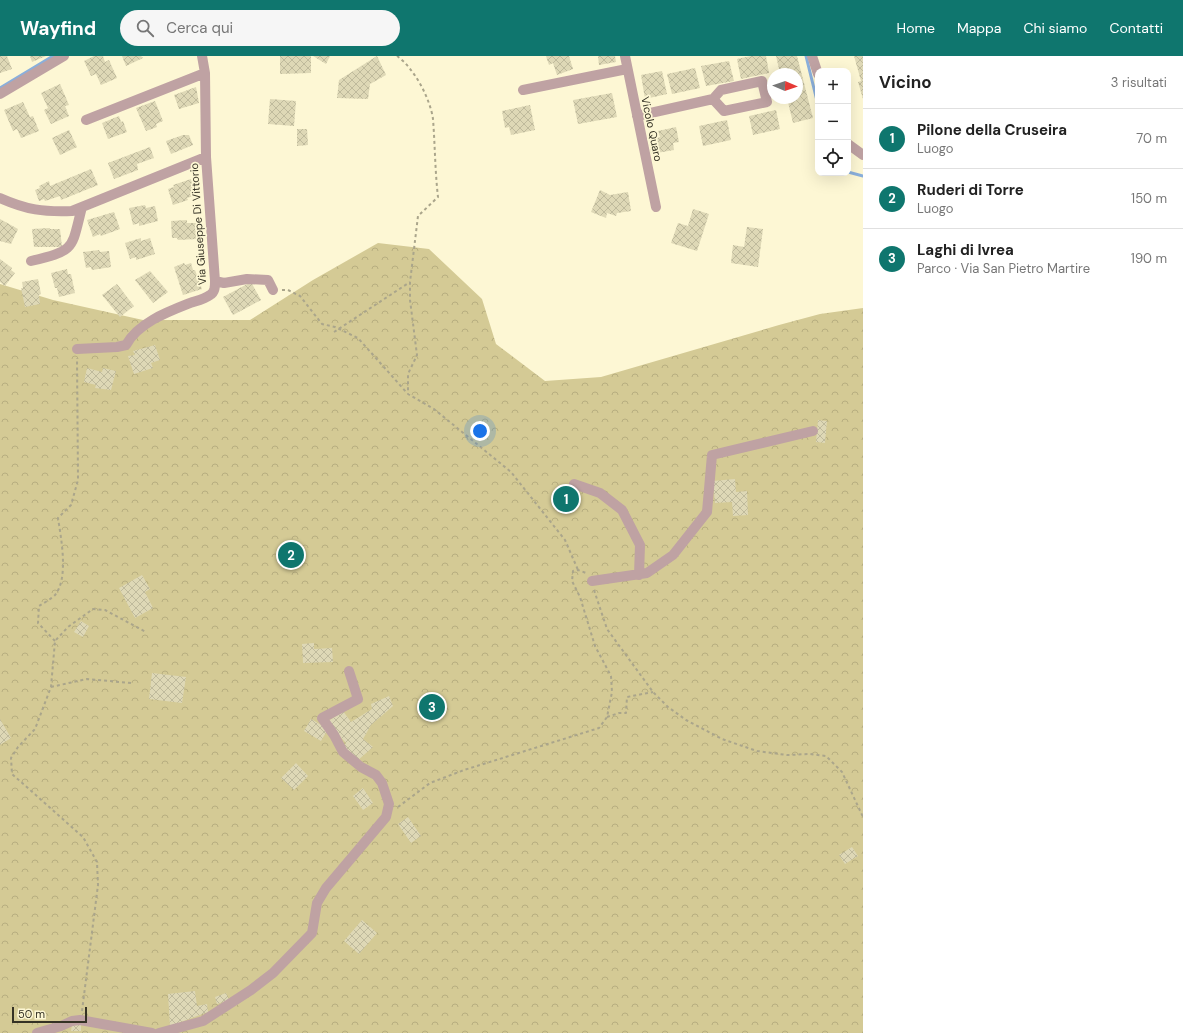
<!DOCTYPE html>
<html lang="it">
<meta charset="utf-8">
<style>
:root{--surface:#fff;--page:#f6f6f6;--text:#222;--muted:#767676;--line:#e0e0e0;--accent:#0f766e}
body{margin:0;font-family:"DM Sans",sans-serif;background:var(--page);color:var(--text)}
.controls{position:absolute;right:12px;top:12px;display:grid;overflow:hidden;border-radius:8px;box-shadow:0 4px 16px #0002}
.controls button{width:36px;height:36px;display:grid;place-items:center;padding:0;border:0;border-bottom:1px solid var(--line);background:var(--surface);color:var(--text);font:20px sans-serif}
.compass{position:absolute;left:767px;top:12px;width:36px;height:36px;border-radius:50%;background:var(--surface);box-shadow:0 4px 16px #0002;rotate:92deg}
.scale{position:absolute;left:12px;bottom:10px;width:75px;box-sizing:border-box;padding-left:4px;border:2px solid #353225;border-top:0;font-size:11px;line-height:14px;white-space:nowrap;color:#353225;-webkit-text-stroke:3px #fdf7d4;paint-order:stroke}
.you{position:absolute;left:480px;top:375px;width:14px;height:14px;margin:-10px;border:3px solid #fff;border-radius:50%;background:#1a73e8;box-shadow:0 0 0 6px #1a73e833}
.badge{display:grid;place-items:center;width:26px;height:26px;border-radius:50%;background:var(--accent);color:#fff;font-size:13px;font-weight:700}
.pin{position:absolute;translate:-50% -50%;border:2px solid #fff;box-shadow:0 1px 4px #0006}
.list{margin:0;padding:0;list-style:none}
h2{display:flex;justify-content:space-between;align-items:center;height:52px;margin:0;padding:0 16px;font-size:17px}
h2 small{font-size:13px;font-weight:400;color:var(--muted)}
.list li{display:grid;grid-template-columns:26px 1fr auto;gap:12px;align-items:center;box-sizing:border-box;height:60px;padding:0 16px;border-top:1px solid var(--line)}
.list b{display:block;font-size:15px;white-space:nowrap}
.list p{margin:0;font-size:13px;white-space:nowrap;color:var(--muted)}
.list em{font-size:13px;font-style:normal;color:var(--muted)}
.icon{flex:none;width:22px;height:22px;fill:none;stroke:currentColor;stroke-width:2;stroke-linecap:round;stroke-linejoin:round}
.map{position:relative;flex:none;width:863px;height:977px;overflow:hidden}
header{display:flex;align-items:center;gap:24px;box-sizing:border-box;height:56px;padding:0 20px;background:var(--accent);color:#fff}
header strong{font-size:19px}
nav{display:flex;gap:22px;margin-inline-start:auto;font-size:14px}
.search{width:280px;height:36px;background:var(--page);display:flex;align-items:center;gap:10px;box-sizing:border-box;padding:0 14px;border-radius:22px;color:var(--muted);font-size:15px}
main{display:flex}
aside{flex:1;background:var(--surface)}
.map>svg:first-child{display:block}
</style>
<header>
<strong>Wayfind</strong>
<div class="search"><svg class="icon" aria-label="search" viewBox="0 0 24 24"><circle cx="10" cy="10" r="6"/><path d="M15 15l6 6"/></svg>Cerca qui</div>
<nav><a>Home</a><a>Mappa</a><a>Chi siamo</a><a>Contatti</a></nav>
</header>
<main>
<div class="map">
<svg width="863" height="977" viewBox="0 0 863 977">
<defs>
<pattern id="park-crowns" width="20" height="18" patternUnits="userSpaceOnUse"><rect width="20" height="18" fill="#d4ca95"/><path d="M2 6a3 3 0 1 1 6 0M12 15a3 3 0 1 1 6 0" fill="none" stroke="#b7ae80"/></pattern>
<pattern id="building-cross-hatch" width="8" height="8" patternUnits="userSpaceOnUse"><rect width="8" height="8" fill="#ded8b6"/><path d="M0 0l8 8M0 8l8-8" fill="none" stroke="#bfba9c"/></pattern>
</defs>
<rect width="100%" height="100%" fill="#fdf7d4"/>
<path fill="url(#park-crowns)" d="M 378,187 L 429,193 L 482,243 L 496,288 L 545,325 L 601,321 L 779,269 L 820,258 L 863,252 L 863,977 L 0,977 L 0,228 L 53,244 L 143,264 L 250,264 L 313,224 Z"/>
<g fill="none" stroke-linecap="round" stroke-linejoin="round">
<path stroke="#8aafdb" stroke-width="3" d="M 806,0 L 818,49
M 0,32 L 53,0
M 848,116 L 863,120"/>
</g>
<path fill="url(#building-cross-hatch)" d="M 0,0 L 7,0 L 12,13 L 0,17 Z
M 30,0 L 46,0 L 32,6 Z
M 94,0 L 103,0 L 105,6 L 109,4 L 117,22 L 101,29 L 96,18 L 91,20 L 84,5 Z
M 122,0 L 141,0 L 143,2 L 126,10 Z
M 280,0 L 311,0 L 311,17 L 280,18 Z
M 313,0 L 330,0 L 326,8 Z
M 377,0 L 386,19 L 370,28 L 368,43 L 337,42 L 339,24 Z
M 546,0 L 569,0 L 573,13 L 557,19 L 553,7 L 549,9 Z
M 598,0 L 615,0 L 616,6 L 599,9 Z
M 751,0 L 766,0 L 769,17 L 741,23 L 737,3 Z
M 776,0 L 797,0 L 813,62 L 793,67 L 787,42 L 797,42 L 797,18 L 777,18 L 780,17 Z
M 854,0 L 863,0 L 863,43 L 858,26 L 861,25 Z
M 729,5 L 734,25 L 706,30 L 701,10 Z
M 695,12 L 700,32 L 672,38 L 667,18 Z
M 662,15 L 667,38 L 645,43 L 641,19 Z
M 60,28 L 69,49 L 65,50 L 69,60 L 51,68 L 44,54 L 48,52 L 41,37 Z
M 196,31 L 199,47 L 179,53 L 174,39 Z
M 612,37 L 617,61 L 578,68 L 573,44 Z
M 270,43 L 296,45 L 294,70 L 268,68 Z
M 155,45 L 163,65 L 156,68 L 157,71 L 146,75 L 136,52 Z
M 23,46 L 30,61 L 33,60 L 39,75 L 21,82 L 17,73 L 13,75 L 4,54 Z
M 530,49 L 535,74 L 511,79 L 509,71 L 505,72 L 502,55 Z
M 776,54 L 780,73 L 753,79 L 749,60 Z
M 119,60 L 121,66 L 123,65 L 127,76 L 108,83 L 102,67 Z
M 727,64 L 731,84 L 703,90 L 699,70 Z
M 676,71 L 679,86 L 673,87 L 674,94 L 651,98 L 649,83 L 660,81 L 658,75 Z
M 297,73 L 307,73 L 308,89 L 297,90 Z
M 69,74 L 77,91 L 60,99 L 52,82 Z
M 183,79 L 189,79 L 193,89 L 171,98 L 166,85 Z
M 150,91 L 154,102 L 137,108 L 138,114 L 114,123 L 108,107 Z
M 91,113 L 98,129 L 61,144 L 60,140 L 45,145 L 44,143 L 39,145 L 35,134 L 40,132 L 39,130 L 49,125 L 50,130 Z
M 191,123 L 196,139 L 187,142 L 188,144 L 173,149 L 168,133 L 174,131 L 173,129 Z
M 600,134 L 610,139 L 628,136 L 631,155 L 617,157 L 616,160 L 607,157 L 606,162 L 591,156 Z
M 145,149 L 146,152 L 155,150 L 158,165 L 139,170 L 139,167 L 133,169 L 129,152 Z
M 693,153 L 709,158 L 697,195 L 671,187 L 678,167 L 688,170 Z
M 114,156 L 120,173 L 101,180 L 100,178 L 93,181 L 87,164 Z
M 0,163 L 18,173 L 11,188 L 0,185 Z
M 187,164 L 187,167 L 196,167 L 197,183 L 178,184 L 177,182 L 172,182 L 171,165 Z
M 747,171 L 763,173 L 758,211 L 731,207 L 733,189 L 744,191 Z
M 50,172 L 50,173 L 60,173 L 62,191 L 34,191 L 32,173 Z
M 141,182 L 141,185 L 150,182 L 155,198 L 136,204 L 136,201 L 130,203 L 125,187 Z
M 99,194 L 100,196 L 109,195 L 111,211 L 92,214 L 91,211 L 86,212 L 83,196 Z
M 0,203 L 12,212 L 11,214 L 15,217 L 5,230 L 0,226 Z
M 184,207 L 185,209 L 191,207 L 193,214 L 195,214 L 202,233 L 183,239 L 174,211 Z
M 67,213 L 68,218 L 71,218 L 75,237 L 59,241 L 57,232 L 55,232 L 51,217 Z
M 150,215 L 168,236 L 153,247 L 135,224 Z
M 38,223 L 41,238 L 39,239 L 40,248 L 25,251 L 21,232 L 23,232 L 22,226 Z
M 251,226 L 261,244 L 233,259 L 223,241 Z
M 117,228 L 134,250 L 120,261 L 102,239 Z
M 155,289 L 160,304 L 151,307 L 153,312 L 134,318 L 128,300 L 135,299 L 133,295 Z
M 87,312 L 102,316 L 103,312 L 116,315 L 111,334 L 95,332 L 96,329 L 84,326 Z
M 818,364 L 827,365 L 825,387 L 816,386 Z
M 735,423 L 736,436 L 747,435 L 748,459 L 733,460 L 732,446 L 715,447 L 713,425 Z
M 559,436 L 574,436 L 574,450 L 559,450 Z
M 300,492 L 301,504 L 281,505 L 281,493 Z
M 142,519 L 150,533 L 145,536 L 153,552 L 135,562 L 119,532 Z
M 81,565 L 89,570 L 83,581 L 74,576 Z
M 314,587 L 314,593 L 332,592 L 333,606 L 303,607 L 302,588 Z
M 152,617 L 186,621 L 182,647 L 149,643 Z
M 389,640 L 393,650 L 371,669 L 363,683 L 373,691 L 357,705 L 342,692 L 346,687 L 327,666 L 343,655 L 351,666 L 372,653 L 371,648 Z
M 0,663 L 11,682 L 0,689 Z
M 311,663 L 328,673 L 321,685 L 304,675 Z
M 296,707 L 308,720 L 294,734 L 281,722 Z
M 363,732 L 373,747 L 363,754 L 353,740 Z
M 408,761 L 421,780 L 411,787 L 398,768 Z
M 852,791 L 858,800 L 845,808 L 839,799 Z
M 362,864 L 377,877 L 359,898 L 344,885 Z
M 195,935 L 197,950 L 207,948 L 208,956 L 170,970 L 168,938 Z
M 226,937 L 229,944 L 217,948 L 215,941 Z
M 72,968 L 81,968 L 81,975 L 71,975 Z"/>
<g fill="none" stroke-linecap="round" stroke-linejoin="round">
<path stroke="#aaa58b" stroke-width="2" stroke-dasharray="3 3" stroke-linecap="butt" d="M 397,0 C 414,12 430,42 433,63 C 435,89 435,115 438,141 L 418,160 L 410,226 L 410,244 L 417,299 L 408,318 L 408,338 L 434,353 L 511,416 L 565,484 L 578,514
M 282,234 L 288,234 L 300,240 L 322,268 L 335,271 L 358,282 L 407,337
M 334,276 L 410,226
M 594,534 L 607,573 L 653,636 L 668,651 L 686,664 L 722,683 L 757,695 L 787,699 L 810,698 L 826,700 L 842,716 L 863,761
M 55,585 L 38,567 L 39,550 C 44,547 51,543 55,539 C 69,522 61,482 58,462 L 71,449 L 78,424 L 77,302
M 51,631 L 87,623 L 131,627
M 607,661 L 619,657 L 626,657 L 627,641 L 653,636
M 398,751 L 430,727 L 464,714 L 599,672 L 607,661 L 612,636 L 611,620 L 595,590 L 580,541 L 572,525 L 573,515 L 578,514 L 586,517
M 82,955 L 98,829 L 97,806 L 83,781 L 12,718 L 11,702 L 18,691 L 35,673 L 51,631 L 55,585 L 68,571 L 93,553 L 105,554 L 146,576"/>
<path stroke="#bfa2a3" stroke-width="10" d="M 625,0 L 656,151
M 812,0 L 818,18
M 523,34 L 627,13
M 0,38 L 64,0
M 637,60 L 713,43 L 721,34 L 762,25 L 767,46 L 724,55 L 713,43
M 86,64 L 205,17
M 848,88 L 863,99
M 0,142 C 27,154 43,156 72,155 L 206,101
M 31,205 C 76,194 71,194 82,151
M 215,225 L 224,227 L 247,223 L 268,224 L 273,234
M 77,293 L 117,291 L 126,289 C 138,267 167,256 190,247 C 196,245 205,243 210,239 C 215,236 215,231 215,225 L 206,101 L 205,17 L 202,0
M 574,428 L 600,437 L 622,454 L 640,489 L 639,519
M 592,525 L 647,517 L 673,499 L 707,456 L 712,399 L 813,375
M 37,977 L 61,970 L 72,965 L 80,964 L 152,977
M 159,977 L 203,965 L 251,934 L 273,917 L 312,877 L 317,847 L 326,832 L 386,761 L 389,748 L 382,727 L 376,719 L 361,711 L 343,696 L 334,679 L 322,662 L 358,643 L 349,615"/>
</g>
<g text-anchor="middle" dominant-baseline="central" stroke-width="3.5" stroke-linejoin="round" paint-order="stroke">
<g font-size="11" fill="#353225" stroke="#fdf7d4">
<text transform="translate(652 73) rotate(78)">Vicolo Quaro</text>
<text transform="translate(198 168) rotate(-94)">Via Giuseppe Di Vittorio</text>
</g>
</g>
</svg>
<div class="controls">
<button>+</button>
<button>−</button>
<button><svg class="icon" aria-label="locate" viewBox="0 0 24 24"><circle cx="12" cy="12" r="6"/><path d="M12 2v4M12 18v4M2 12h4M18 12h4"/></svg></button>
</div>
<svg class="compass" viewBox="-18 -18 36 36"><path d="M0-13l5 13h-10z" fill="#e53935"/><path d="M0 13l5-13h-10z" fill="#767676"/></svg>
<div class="scale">50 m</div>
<div class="you"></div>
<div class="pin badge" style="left:566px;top:443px">1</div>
<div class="pin badge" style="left:291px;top:499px">2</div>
<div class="pin badge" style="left:432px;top:651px">3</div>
</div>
<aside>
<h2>Vicino<small>3 risultati</small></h2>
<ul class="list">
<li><span class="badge">1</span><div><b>Pilone della Cruseira</b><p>Luogo</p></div><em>70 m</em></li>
<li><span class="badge">2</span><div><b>Ruderi di Torre</b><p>Luogo</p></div><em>150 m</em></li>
<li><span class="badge">3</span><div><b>Laghi di Ivrea</b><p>Parco · Via San Pietro Martire</p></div><em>190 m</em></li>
</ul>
</aside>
</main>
